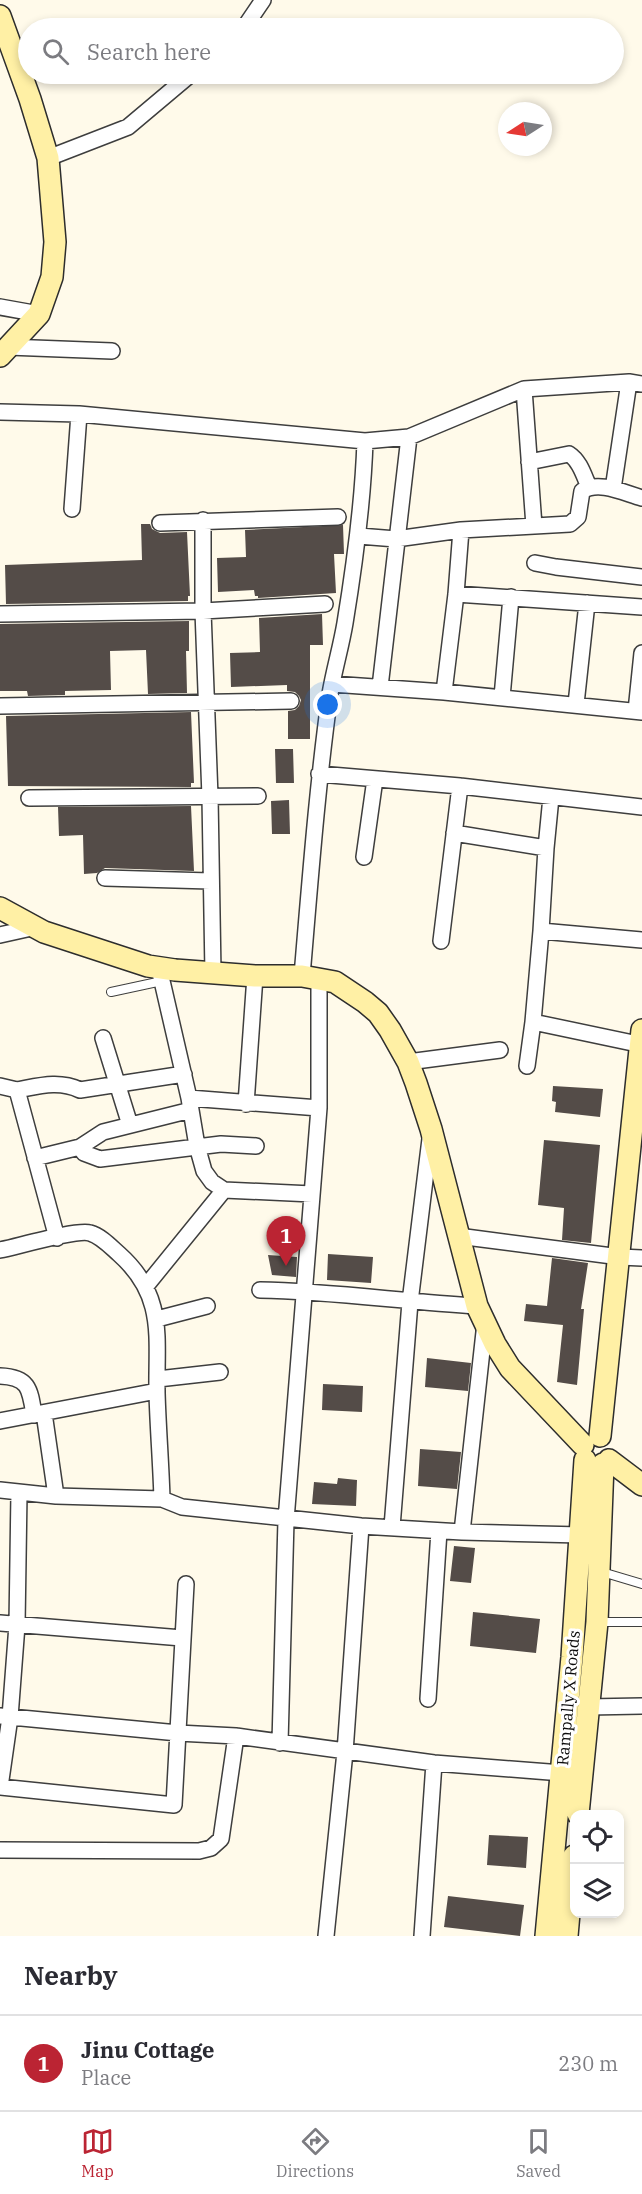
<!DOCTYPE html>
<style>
:root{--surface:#fff;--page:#f7f7f7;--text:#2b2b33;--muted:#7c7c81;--line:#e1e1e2;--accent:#bb2433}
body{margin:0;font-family:"IBM Plex Serif",serif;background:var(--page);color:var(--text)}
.controls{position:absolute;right:18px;bottom:18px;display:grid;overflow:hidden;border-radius:12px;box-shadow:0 3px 9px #0003}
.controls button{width:54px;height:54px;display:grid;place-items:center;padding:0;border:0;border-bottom:2px solid var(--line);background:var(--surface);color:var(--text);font:30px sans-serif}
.compass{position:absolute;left:498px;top:102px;width:54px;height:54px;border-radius:50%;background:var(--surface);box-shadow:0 3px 9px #0003;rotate:258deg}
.you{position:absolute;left:328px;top:705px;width:21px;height:21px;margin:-15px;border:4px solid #fff;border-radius:50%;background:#1a73e8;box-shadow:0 0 0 9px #1a73e833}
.badge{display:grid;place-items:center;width:39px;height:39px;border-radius:50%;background:var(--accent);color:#fff;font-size:20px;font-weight:700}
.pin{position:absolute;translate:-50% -50px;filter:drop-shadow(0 2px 3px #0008)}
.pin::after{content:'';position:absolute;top:32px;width:21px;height:18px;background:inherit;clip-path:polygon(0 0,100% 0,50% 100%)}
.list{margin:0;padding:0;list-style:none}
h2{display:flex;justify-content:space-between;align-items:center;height:78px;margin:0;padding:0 24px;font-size:26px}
h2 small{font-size:20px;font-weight:400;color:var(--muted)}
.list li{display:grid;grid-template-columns:39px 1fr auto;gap:18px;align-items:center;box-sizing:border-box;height:96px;padding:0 24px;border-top:2px solid var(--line)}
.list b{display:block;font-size:22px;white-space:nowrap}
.list p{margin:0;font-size:20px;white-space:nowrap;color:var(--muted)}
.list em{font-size:20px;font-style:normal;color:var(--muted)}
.icon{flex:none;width:33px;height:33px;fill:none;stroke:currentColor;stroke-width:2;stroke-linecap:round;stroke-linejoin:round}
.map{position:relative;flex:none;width:642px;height:1936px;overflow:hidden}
.search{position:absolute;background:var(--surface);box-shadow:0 3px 9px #0003;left:18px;right:18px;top:18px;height:66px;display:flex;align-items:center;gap:15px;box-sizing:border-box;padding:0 21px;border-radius:33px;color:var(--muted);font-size:22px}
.sheet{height:174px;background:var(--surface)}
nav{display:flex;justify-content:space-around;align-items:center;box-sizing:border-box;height:84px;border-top:2px solid var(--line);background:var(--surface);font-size:16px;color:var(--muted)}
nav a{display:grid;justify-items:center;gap:3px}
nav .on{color:var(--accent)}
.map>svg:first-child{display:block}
</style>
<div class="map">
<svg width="642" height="1936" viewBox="0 0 642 1936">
<rect width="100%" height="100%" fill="#fffaea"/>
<path fill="#544c48" d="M 141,524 L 150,524 L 152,529 L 160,533 L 187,532 L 190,596 L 188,596 L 188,601 L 6,604 L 5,565 L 142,560 Z
M 343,525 L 344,554 L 334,554 L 336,593 L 258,598 L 258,596 L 255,596 L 254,590 L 218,592 L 217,558 L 246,557 L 245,530 Z
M 322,614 L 323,645 L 310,645 L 310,739 L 288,739 L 288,711 L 295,710 L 299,706 L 301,700 L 299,696 L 295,692 L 287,691 L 287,685 L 231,687 L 230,653 L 260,652 L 259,618 Z
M 189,621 L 189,651 L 186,651 L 187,693 L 148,694 L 146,650 L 110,651 L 111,690 L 65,691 L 65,695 L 28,696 L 27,691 L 0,691 L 0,624 Z
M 191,712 L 194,783 L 191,783 L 191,787 L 8,786 L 6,716 Z
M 275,749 L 293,749 L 294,783 L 276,783 Z
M 289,800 L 290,834 L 272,834 L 271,801 Z
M 191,806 L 194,871 L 105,868 L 97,873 L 84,874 L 83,835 L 59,836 L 58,807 Z
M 553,1086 L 603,1089 L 600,1117 L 555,1112 L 556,1102 L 552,1101 Z
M 544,1140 L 600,1145 L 591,1243 L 562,1240 L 564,1208 L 538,1205 Z
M 328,1254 L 373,1257 L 371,1283 L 327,1280 Z
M 268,1255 L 297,1257 L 296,1277 L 272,1275 Z
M 552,1258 L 588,1263 L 581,1309 L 584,1309 L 577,1385 L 557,1382 L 563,1325 L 524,1321 L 526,1304 L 547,1306 Z
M 427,1358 L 471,1363 L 468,1391 L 425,1387 Z
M 323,1384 L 363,1386 L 362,1412 L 322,1410 Z
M 420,1449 L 461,1452 L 457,1489 L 418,1486 Z
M 338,1478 L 357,1480 L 356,1506 L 312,1504 L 314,1482 L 337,1484 Z
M 454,1546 L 475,1548 L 471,1583 L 450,1581 Z
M 473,1612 L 540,1619 L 536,1653 L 470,1646 Z
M 489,1835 L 528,1837 L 526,1868 L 487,1865 Z
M 448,1896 L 524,1905 L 520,1936 L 444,1927 Z"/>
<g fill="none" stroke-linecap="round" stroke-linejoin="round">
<defs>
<path id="lane" d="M 111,992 L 162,981
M 602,1572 L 642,1584
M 599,1622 L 642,1622"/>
<path id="street" d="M 244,28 L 263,0
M 48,158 L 128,127 L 191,74
M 0,307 L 39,314
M 8,347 L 112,351
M 524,389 L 534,526
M 0,412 L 79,414 L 365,441 L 409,437 L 524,389 L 629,382 L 642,384
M 529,462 L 569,454 C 580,461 584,476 589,487
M 613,489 L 629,382
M 72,509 L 79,414
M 203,520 L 203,611 L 210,797 L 213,973
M 160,523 L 338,517
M 359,536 L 396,539 L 461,530 L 570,524 L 578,517 L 582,491 C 599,480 624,493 642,498
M 535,563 L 556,567 L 642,577
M 456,594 L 642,607
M 0,614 L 203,611 L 325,604
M 332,684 L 444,692 L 642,712
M 380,687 L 409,437
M 444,692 L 456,594 L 461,530
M 502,697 L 511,597
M 576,704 L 587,603
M 0,706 L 291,701
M 636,711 L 642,653
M 319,774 L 460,786 L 642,807
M 551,797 L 546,848 L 541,931 L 642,940
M 29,798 L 258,796
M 454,833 L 546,848
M 364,857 L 375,779
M 105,878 L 210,881
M 0,935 L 36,927
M 441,941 L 460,786
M 159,968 L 189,1098 L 197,1146 L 204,1171 L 212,1182 L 224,1190 L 312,1194
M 302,976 C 310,882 317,788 330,694 C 334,670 341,647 345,623 C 355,562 363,503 365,441
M 533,1022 L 642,1045
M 103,1038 L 130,1125
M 408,1062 L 500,1050
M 527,1066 L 533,1022 L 541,931
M 0,1086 L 17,1090 L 57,1238
M 17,1090 C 39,1086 59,1080 80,1090 L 184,1074
M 189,1098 L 319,1108
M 246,1104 L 255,976
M 80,1147 L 84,1153 L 100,1159 L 221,1144 L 256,1146
M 35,1158 L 80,1147 L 103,1132 L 191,1110
M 458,1236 L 620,1257 L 642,1258
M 0,1250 C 16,1247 77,1229 90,1233 C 101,1236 111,1247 119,1254 C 166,1296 156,1337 157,1393 C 158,1428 161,1464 162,1499
M 146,1286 L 224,1190
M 260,1290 C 332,1291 404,1302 477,1306
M 157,1319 L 207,1306
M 0,1376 C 29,1377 30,1389 34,1415
M 158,1379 L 220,1372
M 44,1413 L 56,1496
M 0,1421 L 157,1391
M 0,1490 L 56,1496 L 162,1499 L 182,1507 L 361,1526 L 462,1532 L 581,1535
M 392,1527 L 410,1302 L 430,1139
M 462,1532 L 485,1323
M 0,1623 L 182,1638
M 428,1699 L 439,1531
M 588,1707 L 642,1706
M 0,1716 L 178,1733 L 236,1736 L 434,1763 L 562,1773
M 280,1743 L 286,1520 L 319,1108 L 319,979
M 0,1787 L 174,1805 L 186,1584
M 0,1787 L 10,1717 L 17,1625 L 19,1493
M 0,1850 L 199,1851 L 211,1848 L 221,1839 L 236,1736
M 326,1936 L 345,1752 L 361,1526
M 422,1936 L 434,1763"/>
<path id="secondary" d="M 0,16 L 30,99 L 48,158 L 55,242 L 52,277 L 39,314 L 0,356
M 0,908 L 44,932 L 148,966 L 175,970 L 255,976 L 302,976 L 335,982 L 365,1002 L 378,1013 L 390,1030 L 408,1062 L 416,1083 L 431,1129 L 477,1306 L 495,1344 L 510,1368 L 583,1445
M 600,1436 L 642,1030
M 609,1460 L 642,1485
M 578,1814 L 597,1622 L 603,1464
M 546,1936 L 572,1657 L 585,1460
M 567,1936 L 574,1856"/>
</defs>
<use href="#lane" stroke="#3e3e3e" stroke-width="10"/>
<use href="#street" stroke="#3e3e3e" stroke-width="18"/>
<use href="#secondary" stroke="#2d2d2d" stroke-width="24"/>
<use href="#lane" stroke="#fff" stroke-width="8"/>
<use href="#street" stroke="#fff" stroke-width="15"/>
<use href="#secondary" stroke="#fff0a5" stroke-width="21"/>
</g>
<g text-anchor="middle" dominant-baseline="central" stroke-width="6" stroke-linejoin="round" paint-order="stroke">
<g font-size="16" fill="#0b0b0b" stroke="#fff">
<text transform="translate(568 1698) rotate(-85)">Rampally X Roads</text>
</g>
</g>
</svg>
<div class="controls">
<button><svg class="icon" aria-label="locate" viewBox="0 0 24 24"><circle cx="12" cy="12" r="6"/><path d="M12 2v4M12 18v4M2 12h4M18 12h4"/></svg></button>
<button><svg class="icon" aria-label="layers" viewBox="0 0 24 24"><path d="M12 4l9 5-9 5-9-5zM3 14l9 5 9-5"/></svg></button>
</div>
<svg class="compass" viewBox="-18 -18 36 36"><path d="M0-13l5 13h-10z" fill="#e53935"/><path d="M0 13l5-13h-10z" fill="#7c7c81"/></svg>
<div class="you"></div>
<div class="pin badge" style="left:286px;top:1266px">1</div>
<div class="search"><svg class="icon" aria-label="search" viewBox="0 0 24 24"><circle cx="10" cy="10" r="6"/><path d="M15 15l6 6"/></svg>Search here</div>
</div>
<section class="sheet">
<h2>Nearby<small></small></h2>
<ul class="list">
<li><span class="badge">1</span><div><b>Jinu Cottage</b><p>Place</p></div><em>230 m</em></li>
</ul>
</section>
<nav>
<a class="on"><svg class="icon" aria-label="map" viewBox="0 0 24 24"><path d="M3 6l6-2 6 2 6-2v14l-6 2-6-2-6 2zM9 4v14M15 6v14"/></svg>Map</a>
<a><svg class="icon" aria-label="directions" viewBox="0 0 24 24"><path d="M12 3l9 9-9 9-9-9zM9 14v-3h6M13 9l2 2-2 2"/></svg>Directions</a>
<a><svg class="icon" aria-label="saved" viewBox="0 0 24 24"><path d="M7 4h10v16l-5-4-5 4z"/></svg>Saved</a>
</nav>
